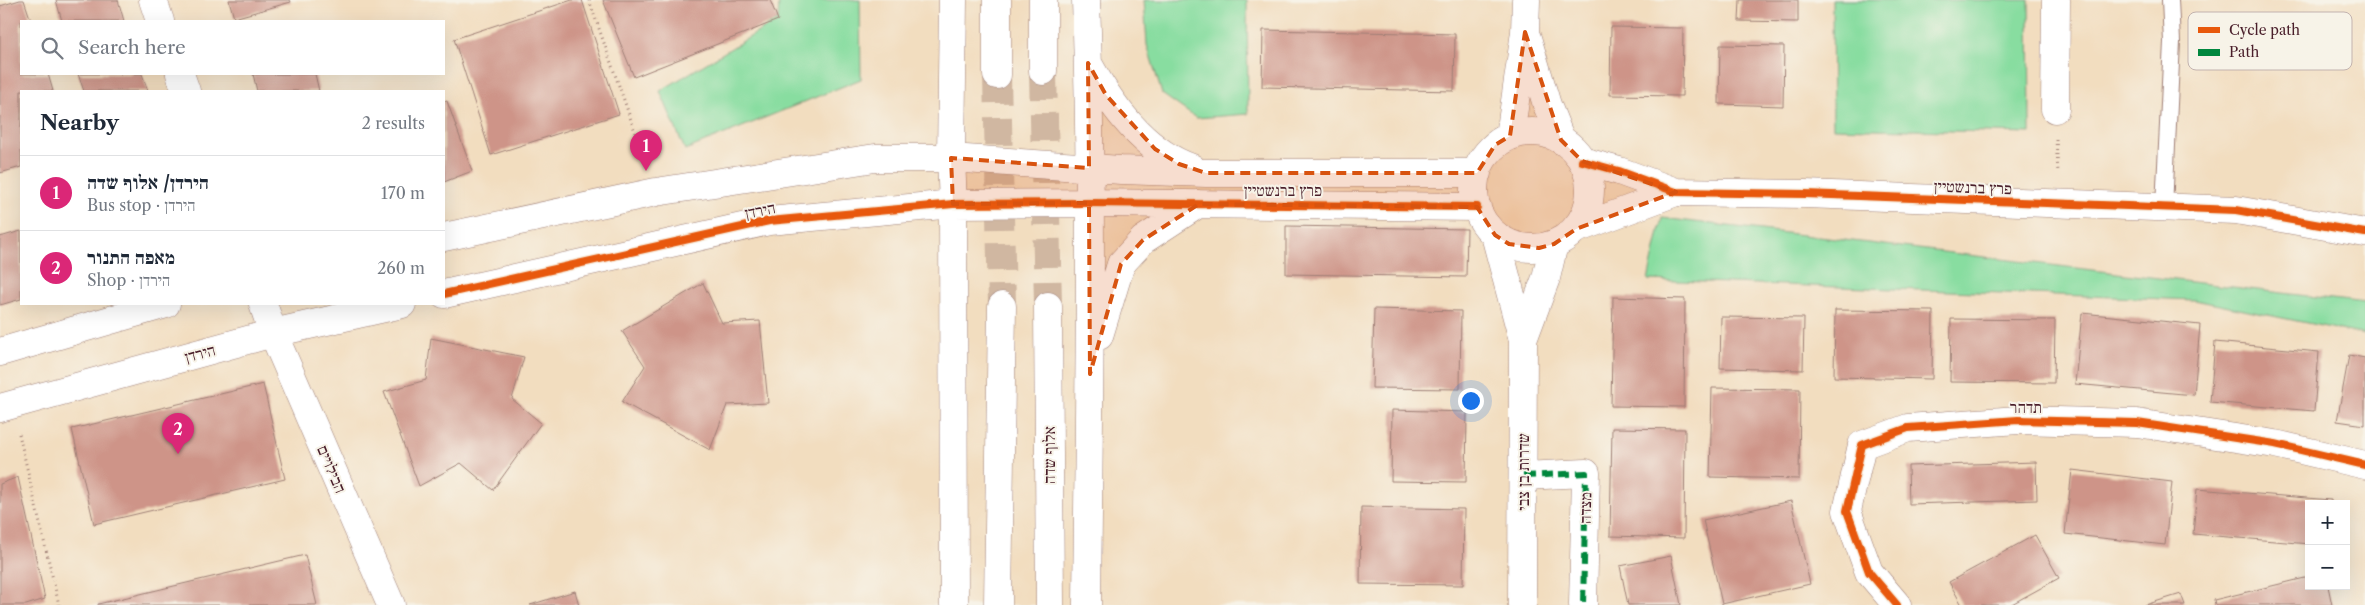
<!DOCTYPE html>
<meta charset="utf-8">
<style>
:root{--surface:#fff;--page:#f6f6f7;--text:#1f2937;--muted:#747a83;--line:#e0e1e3;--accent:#db2777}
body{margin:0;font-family:"Libre Caslon Text","Frank Ruhl Libre",serif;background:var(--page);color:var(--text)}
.controls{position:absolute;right:15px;bottom:15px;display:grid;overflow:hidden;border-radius:0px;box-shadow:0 5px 20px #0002}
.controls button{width:45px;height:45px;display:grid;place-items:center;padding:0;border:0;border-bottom:1px solid var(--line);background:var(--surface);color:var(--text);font:25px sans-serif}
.you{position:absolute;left:1470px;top:400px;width:18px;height:18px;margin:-12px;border:4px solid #fff;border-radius:50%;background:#1a73e8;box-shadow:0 0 0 8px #1a73e833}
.badge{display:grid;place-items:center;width:32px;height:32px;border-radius:50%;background:var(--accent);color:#fff;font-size:16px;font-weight:700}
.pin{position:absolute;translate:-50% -41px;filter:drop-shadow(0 1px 2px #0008)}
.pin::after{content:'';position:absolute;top:26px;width:18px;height:15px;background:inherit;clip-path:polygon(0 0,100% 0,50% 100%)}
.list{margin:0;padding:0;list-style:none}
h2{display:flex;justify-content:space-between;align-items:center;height:65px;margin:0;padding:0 20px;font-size:21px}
h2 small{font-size:16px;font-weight:400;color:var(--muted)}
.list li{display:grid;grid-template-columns:32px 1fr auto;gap:15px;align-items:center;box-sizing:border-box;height:75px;padding:0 20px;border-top:1px solid var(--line)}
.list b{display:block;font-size:19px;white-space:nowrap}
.list p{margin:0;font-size:16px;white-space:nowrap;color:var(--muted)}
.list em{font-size:16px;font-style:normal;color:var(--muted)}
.icon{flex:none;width:28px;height:28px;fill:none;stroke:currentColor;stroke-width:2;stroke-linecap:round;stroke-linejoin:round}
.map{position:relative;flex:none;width:2365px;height:605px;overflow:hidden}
.search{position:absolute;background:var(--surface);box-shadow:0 5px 20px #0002;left:20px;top:20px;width:425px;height:55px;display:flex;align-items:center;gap:12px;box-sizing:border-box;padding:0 18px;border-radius:0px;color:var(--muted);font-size:19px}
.panel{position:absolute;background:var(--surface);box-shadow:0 5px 20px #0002;left:20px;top:90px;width:425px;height:215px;border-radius:0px}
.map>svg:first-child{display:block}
</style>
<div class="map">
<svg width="2365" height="605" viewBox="0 0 2365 605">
<rect width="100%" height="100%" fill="#f7f3e8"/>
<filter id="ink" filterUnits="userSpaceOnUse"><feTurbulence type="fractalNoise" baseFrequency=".02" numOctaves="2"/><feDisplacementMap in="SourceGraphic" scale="10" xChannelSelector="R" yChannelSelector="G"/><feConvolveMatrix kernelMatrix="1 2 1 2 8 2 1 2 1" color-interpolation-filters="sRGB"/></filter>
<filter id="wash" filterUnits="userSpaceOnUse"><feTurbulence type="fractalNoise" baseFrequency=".0096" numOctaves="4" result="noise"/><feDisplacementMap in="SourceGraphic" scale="20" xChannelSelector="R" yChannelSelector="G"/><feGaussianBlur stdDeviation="1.12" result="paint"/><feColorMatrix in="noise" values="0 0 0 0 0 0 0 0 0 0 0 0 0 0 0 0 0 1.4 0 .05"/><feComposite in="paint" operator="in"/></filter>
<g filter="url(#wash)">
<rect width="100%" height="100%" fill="#f2ddbf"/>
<path fill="#88dda0" stroke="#697e66" d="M 779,0 L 860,0 L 861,79 L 685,150 L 660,91 L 778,20 Z
M 1144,0 L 1247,0 L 1248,114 L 1196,118 L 1162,94 L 1147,45 Z
M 1832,0 L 2029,0 L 2030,133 L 1833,128 Z
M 1662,218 L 2365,303 L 2365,335 L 2195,300 L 1648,280 Z"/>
<g id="blocks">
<path fill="#ce9488" d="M 20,0 L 24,0 L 31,21 L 21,21 L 21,74 L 48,74 L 53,91 L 21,91 L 21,167 L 0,173 L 0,6 Z
M 56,0 L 118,0 L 124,21 L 62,21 Z
M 229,0 L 290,0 L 291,2 L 234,18 Z
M 572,0 L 582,0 L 619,114 L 491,155 L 454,39 Z
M 603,0 L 770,0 L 778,20 L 634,77 Z
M 1740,0 L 1798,0 L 1798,22 L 1739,21 Z
M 1611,27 L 1683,28 L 1682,96 L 1610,95 Z
M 1263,30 L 1455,34 L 1454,91 L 1262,87 Z
M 1720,45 L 1784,46 L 1783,106 L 1719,104 Z
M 78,74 L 142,74 L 148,91 L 84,91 Z
M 253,74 L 315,74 L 319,91 L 257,91 Z
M 447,101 L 472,171 L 444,182 L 444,102 Z
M 1286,226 L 1467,229 L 1466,277 L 1286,274 Z
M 21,231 L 21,299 L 0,305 L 0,237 Z
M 703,283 L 722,323 L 760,321 L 768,403 L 727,405 L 710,450 L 622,402 L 645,366 L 622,331 Z
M 1613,297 L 1685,299 L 1684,407 L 1611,406 Z
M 1374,309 L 1461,311 L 1460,389 L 1372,388 Z
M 1835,310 L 1933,311 L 1932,379 L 1834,377 Z
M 2082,313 L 2200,325 L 2194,395 L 2075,384 Z
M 1721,317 L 1804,318 L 1803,370 L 1720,368 Z
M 1951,319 L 2055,320 L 2054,383 L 1950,382 Z
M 431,338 L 524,357 L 512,399 L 541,423 L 493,490 L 461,463 L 419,486 L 384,392 L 426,380 Z
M 2215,342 L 2319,352 L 2314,411 L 2210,402 Z
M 2349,355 L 2365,358 L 2365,425 L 2337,421 Z
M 263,384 L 285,479 L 94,524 L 72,429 Z
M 1712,388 L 1800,389 L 1799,479 L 1710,477 Z
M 1392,410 L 1467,412 L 1466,482 L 1391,481 Z
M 1612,428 L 1685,429 L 1684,538 L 1610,536 Z
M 2036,462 L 2037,500 L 1909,504 L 1908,466 Z
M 2072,470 L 2172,482 L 2165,545 L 2065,534 Z
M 18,477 L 45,599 L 26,605 L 0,605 L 0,484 Z
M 2197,489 L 2331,500 L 2331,504 L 2309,504 L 2309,544 L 2193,534 Z
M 1791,501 L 1810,584 L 1722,604 L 1703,520 Z
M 1361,507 L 1464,509 L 1463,585 L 1360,584 Z
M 2035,535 L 2059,578 L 2010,605 L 1962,605 L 1949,582 Z
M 305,555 L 317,605 L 98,605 L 98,604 Z
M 1671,556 L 1681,605 L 1628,605 L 1620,566 Z
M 2309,577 L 2309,586 L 2328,586 L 2332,605 L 2215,605 L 2214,600 Z
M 575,591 L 579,605 L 530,605 Z
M 2181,594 L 2185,605 L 2145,605 Z"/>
</g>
</g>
<g filter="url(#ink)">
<use href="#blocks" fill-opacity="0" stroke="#9e7e75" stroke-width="1"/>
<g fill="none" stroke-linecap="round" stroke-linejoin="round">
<path stroke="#d0b7a1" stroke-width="28" stroke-dasharray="28 14" stroke-linecap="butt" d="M 1043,71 L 1048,306
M 997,75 L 1002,306"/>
<defs>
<path id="lane" d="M 2164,207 L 2172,42 L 2170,0"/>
<path id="street" d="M 153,0 L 160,21
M 1527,38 L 1547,105 L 1561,140
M 180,74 L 186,91
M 2055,109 L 2056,0
M 1510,136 L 1525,32 L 1526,0
M 1495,235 L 1523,340 L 1522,605
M 263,304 L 273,333 L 391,605
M 1523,340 L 1546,278 L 1554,244
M 1523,476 L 1586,473 L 1583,605
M 1897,605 L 1869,572 L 1847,511 L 1862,445 L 1908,428 L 2018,420 L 2137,423 L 2275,444 L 2365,465"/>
<path id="secondary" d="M 953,0 L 951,158 L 953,204 L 954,605
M 1043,0 L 1043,71
M 1086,0 C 1093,201 1089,403 1087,605
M 1089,65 C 1112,107 1145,152 1192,168
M 997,75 L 997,0
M1474 190a58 58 0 1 1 116 0a58 58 0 1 1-116 0Z
M 1582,161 L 1619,171 L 1676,192 L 1805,194 L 2236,210 L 2365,233
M 1576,229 L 1676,192
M 444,237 L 656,192 L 875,158 L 951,158 L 1121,170 L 1206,173 L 1477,173
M 444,294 L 769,221 L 953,204 L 1089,203 L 1477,207
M 1048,306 L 1050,605
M 1099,336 L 1121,264 L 1143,240 L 1198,204
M 0,352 L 166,304
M 0,408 L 273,333 L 402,304
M 998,605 L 1002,306"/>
</defs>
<use href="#lane" stroke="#9e7e75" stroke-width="18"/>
<use href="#street" stroke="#9e7e75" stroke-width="29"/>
<use href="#secondary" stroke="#9e7e75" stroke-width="29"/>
<path stroke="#9e7e75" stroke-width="3" stroke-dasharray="1 4" stroke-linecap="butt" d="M 589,0 L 646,163
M 2056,139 L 2058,173
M 19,434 L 59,605"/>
<use href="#lane" stroke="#fff" stroke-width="16"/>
<use href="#street" stroke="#fff" stroke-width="28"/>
<use href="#secondary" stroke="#fff" stroke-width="28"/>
<path stroke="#00873e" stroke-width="6" stroke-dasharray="12 6" stroke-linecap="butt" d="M 1523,476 L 1586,473 L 1583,605"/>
<defs>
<path id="cycleway" d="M 1582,161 L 1619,171 L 1676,192 L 1805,194 L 2236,210 L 2365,233
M 444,294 L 769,221 L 953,204 L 1089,203 L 1477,207
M 1897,605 L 1869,572 L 1847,511 L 1862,445 L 1908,428 L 2018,420 L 2137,423 L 2275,444 L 2365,465"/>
</defs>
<use href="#cycleway" stroke="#f7f3e8" stroke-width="11"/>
<use href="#cycleway" stroke="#e8590c" stroke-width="8"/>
</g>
</g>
<path fill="#d8530f" fill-opacity="0.2" stroke="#d8530f" stroke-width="4" stroke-dasharray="10 6" stroke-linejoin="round" d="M 1525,32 L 1561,140 L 1582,161 L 1676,192 L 1576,229 L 1554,244 L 1539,248 L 1509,244 L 1495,235 L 1477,207 L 1199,204 L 1143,240 L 1121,264 L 1090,374 L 1089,203 L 953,204 L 951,158 L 1089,168 L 1088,63 L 1106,95 L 1155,149 L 1179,164 L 1206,173 L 1477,173 L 1495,145 L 1510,136 Z"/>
<g text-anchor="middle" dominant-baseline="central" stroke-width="4" stroke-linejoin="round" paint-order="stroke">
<g font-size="16" fill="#4a1f2b" stroke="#f7f3e8">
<text transform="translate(1973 187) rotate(2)">פרץ ברנשטיין</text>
<text x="1283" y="190">פרץ ברנשטיין</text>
<text transform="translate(760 210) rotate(-11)">הירדן</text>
<text transform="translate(200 353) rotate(-15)">הירדן</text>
<text x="2026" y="407">תדהר</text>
<text transform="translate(1049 455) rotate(-90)">אלוף שדה</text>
<text transform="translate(332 469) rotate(67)">הבילויים</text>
<text transform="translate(1523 472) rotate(-90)">שדרות בן צבי</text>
<text transform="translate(1585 508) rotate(-89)">מצדה</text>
</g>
</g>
<rect x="2188" y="12" width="164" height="58" rx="8" fill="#f7f3e8" stroke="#c3b3af" stroke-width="1"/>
<rect x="2198" y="27" width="22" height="6" fill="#e8590c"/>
<rect x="2198" y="49" width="22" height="7" fill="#00873e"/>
<g font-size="14" fill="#4a1f2b">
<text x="2229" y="35">Cycle path</text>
<text x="2229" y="57">Path</text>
</g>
</svg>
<div class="controls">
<button>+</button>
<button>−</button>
</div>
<div class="you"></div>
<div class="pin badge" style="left:646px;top:171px">1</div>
<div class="pin badge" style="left:178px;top:454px">2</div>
<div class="search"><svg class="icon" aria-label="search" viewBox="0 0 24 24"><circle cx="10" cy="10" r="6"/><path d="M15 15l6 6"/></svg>Search here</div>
<section class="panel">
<h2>Nearby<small>2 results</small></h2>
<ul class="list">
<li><span class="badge">1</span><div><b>הירדן/ אלוף שדה</b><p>Bus stop · הירדן</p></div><em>170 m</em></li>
<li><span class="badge">2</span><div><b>מאפה התנור</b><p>Shop · הירדן</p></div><em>260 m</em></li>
</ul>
</section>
</div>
